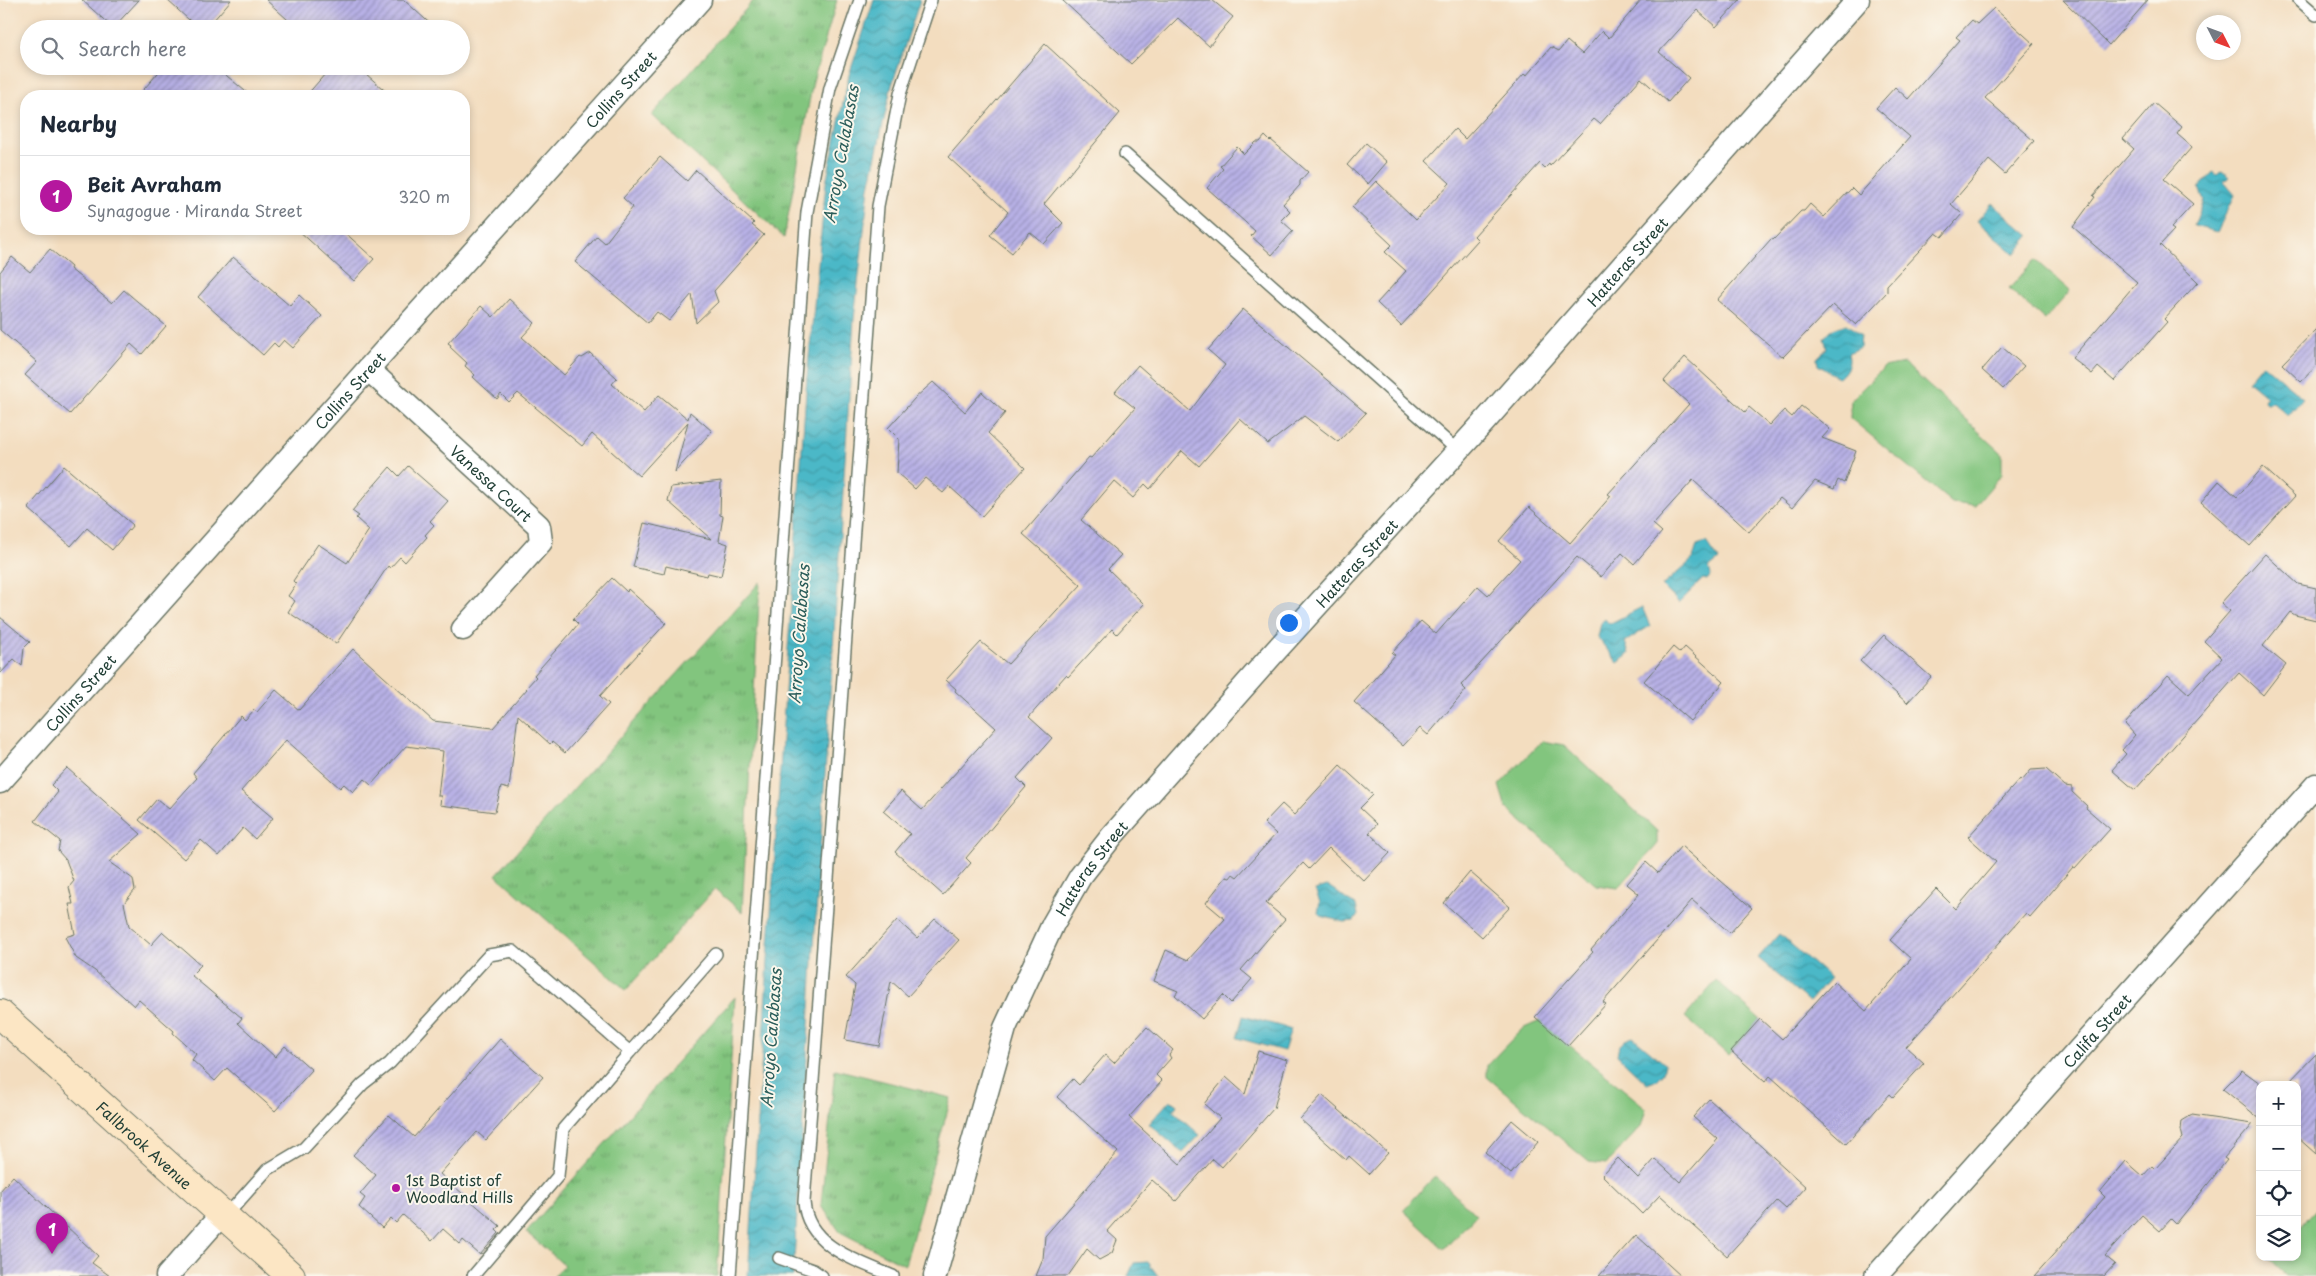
<!DOCTYPE html>
<meta charset="utf-8">
<style>
:root{--surface:#fff;--page:#f2f2f3;--text:#1f2937;--muted:#747a83;--line:#e0e1e3;--accent:#b5179e}
body{margin:0;font-family:"Playpen Sans",sans-serif;background:var(--page);color:var(--text)}
.controls{position:absolute;right:15px;bottom:15px;display:grid;overflow:hidden;border-radius:10px;box-shadow:0 2px 8px #0003}
.controls button{width:45px;height:45px;display:grid;place-items:center;padding:0;border:0;border-bottom:1px solid var(--line);background:var(--surface);color:var(--text);font:25px sans-serif}
.compass{position:absolute;left:2196px;top:15px;width:45px;height:45px;border-radius:50%;background:var(--surface);box-shadow:0 2px 8px #0003;rotate:132deg}
.you{position:absolute;left:1288px;top:622px;width:18px;height:18px;margin:-12px;border:4px solid #fff;border-radius:50%;background:#1a73e8;box-shadow:0 0 0 8px #1a73e833}
.badge{display:grid;place-items:center;width:32px;height:32px;border-radius:50%;background:var(--accent);color:#fff;font-size:16px;font-weight:700}
.pin{position:absolute;translate:-50% -41px;filter:drop-shadow(0 1px 2px #0008)}
.pin::after{content:'';position:absolute;top:26px;width:18px;height:15px;background:inherit;clip-path:polygon(0 0,100% 0,50% 100%)}
.list{margin:0;padding:0;list-style:none}
h2{display:flex;justify-content:space-between;align-items:center;height:65px;margin:0;padding:0 20px;font-size:21px}
h2 small{font-size:16px;font-weight:400;color:var(--muted)}
.list li{display:grid;grid-template-columns:32px 1fr auto;gap:15px;align-items:center;box-sizing:border-box;height:80px;padding:0 20px;border-top:1px solid var(--line)}
.list b{display:block;font-size:19px;white-space:nowrap}
.list p{margin:0;font-size:16px;white-space:nowrap;color:var(--muted)}
.list em{font-size:16px;font-style:normal;color:var(--muted)}
.icon{flex:none;width:28px;height:28px;fill:none;stroke:currentColor;stroke-width:2;stroke-linecap:round;stroke-linejoin:round}
.map{position:relative;flex:none;width:2316px;height:1276px;overflow:hidden}
.search{position:absolute;background:var(--surface);box-shadow:0 2px 8px #0003;left:20px;top:20px;width:450px;height:55px;display:flex;align-items:center;gap:12px;box-sizing:border-box;padding:0 18px;border-radius:28px;color:var(--muted);font-size:19px}
.panel{position:absolute;background:var(--surface);box-shadow:0 2px 8px #0003;left:20px;top:90px;width:450px;height:145px;border-radius:20px}
.map>svg:first-child{display:block}
</style>
<div class="map">
<svg width="2316" height="1276" viewBox="0 0 2316 1276">
<defs>
<pattern id="grass-tufts" width="24" height="20" patternUnits="userSpaceOnUse" patternTransform="scale(1.25)"><rect width="24" height="20" fill="#82c57e"/><path d="M3 7l-1-3M5 7V3M7 7l1-3M15 17l-1-3M17 17v-4M19 17l1-3" fill="none" stroke="#6aa168"/></pattern>
<pattern id="water-waves" width="16" height="10" patternUnits="userSpaceOnUse" patternTransform="scale(1.25)"><rect width="16" height="10" fill="#4bb8c7"/><path d="M0 5q4-4 8 0t8 0" fill="none" stroke="#3e97a2"/></pattern>
<pattern id="building-hatch" width="6" height="6" patternUnits="userSpaceOnUse" patternTransform="scale(1.25)"><rect width="6" height="6" fill="#b8b1e6"/><path d="M-1 1l2-2M0 6l6-6M5 7l2-2" fill="none" stroke="#9591bb"/></pattern>
</defs>
<rect width="100%" height="100%" fill="#fbf7ec"/>
<filter id="ink" filterUnits="userSpaceOnUse"><feTurbulence type="fractalNoise" baseFrequency=".02" numOctaves="2"/><feDisplacementMap in="SourceGraphic" scale="10" xChannelSelector="R" yChannelSelector="G"/><feConvolveMatrix kernelMatrix="1 2 1 2 8 2 1 2 1" color-interpolation-filters="sRGB"/></filter>
<filter id="wash" filterUnits="userSpaceOnUse"><feTurbulence type="fractalNoise" baseFrequency=".0096" numOctaves="4" result="noise"/><feDisplacementMap in="SourceGraphic" scale="20" xChannelSelector="R" yChannelSelector="G"/><feGaussianBlur stdDeviation="1.12" result="paint"/><feColorMatrix in="noise" values="0 0 0 0 0 0 0 0 0 0 0 0 0 0 0 0 0 1.4 0 .05"/><feComposite in="paint" operator="in"/></filter>
<g filter="url(#wash)">
<rect width="100%" height="100%" fill="#f3ddbf"/>
<path fill="url(#grass-tufts)" stroke="#508159" d="M 754,0 L 837,0 L 813,81 L 784,238 L 652,115 Z
M 760,582 L 742,912 L 715,889 L 626,990 L 496,875 Z
M 735,997 L 717,1276 L 554,1276 L 564,1265 L 526,1232 Z
M 835,1069 L 951,1098 L 905,1265 L 840,1232 L 821,1205 Z"/>
<path fill="#82c57e" stroke="#508159" d="M 2035,260 L 2070,291 L 2045,320 L 2009,289 Z
M 1904,363 L 2002,453 L 2002,474 L 1975,506 L 1952,503 L 1850,418 L 1851,400 L 1884,367 Z
M 1542,741 L 1564,745 L 1657,831 L 1657,845 L 1618,888 L 1596,885 L 1506,808 L 1499,785 Z
M 1716,981 L 1760,1019 L 1728,1055 L 1685,1017 Z
M 1540,1021 L 1646,1108 L 1641,1127 L 1606,1164 L 1589,1162 L 1487,1077 L 1487,1065 L 1522,1029 Z
M 1435,1176 L 1476,1215 L 1444,1249 L 1403,1210 Z
M 2316,1210 L 2316,1276 L 2286,1276 L 2270,1261 L 2273,1257 L 2297,1257 L 2297,1231 Z"/>
<path fill="url(#water-waves)" stroke="#357a7e" d="M 874,0 L 920,0 L 891,88 L 869,187 L 854,319 L 793,1276 L 748,1276 L 786,677 L 807,377 L 826,183 L 849,75 Z
M 2222,171 L 2229,177 L 2224,182 L 2235,195 L 2217,232 L 2194,226 L 2204,200 L 2199,188 L 2213,172 L 2217,175 Z
M 1992,203 L 2030,236 L 2015,254 L 1977,221 Z
M 1846,324 L 1861,334 L 1860,347 L 1848,353 C 1851,365 1847,370 1839,378 L 1818,365 L 1817,358 L 1827,348 L 1824,338 L 1831,330 Z
M 2263,364 L 2303,398 L 2288,416 L 2272,402 L 2266,403 L 2264,401 L 2266,396 L 2248,381 Z
M 1706,542 L 1719,560 L 1709,568 L 1711,575 L 1707,580 L 1703,579 L 1679,603 L 1662,586 L 1693,559 L 1697,545 Z
M 1642,607 L 1650,626 L 1625,642 L 1629,654 L 1618,663 L 1597,637 L 1600,623 L 1605,619 L 1609,624 Z
M 1327,886 C 1339,891 1342,899 1356,905 L 1358,915 L 1354,921 L 1344,922 L 1321,916 L 1318,913 L 1320,902 L 1315,890 Z
M 1779,934 L 1830,978 L 1809,1002 L 1758,958 Z
M 1243,1016 L 1291,1029 L 1284,1051 L 1237,1038 Z
M 1633,1037 L 1665,1064 L 1663,1073 L 1655,1081 L 1647,1084 L 1617,1055 L 1619,1046 L 1625,1040 Z
M 1170,1100 L 1177,1105 L 1173,1111 L 1200,1135 L 1183,1153 L 1149,1124 Z
M 1148,1262 L 1158,1276 L 1128,1276 L 1134,1263 Z"/>
<g id="blocks">
<path fill="url(#building-hatch)" d="M 82,0 L 139,0 L 113,28 Z
M 167,0 L 231,0 L 206,29 L 199,29 Z
M 266,0 L 404,0 L 436,29 L 298,29 Z
M 1062,0 L 1212,0 L 1233,17 L 1209,46 L 1178,18 L 1131,64 Z
M 1641,0 L 1740,0 L 1716,27 L 1697,10 L 1659,52 L 1689,78 L 1668,102 L 1641,78 L 1600,124 L 1594,119 L 1550,166 L 1549,164 L 1545,168 L 1540,163 L 1474,236 L 1478,240 L 1401,326 L 1377,303 L 1406,271 L 1385,252 L 1392,245 L 1352,207 L 1376,181 L 1416,220 L 1450,183 L 1426,161 L 1455,129 L 1465,139 L 1524,74 L 1526,76 L 1551,47 L 1559,51 L 1567,41 L 1582,54 L 1602,31 L 1609,38 Z
M 2063,0 L 2148,0 L 2109,45 Z
M 1994,8 L 2034,44 L 1985,98 L 2034,141 L 2005,174 L 1989,160 L 1951,204 L 1962,214 L 1942,237 L 1936,233 L 1887,285 L 1887,292 L 1856,325 L 1833,305 L 1783,357 L 1717,300 L 1771,239 L 1773,240 L 1801,211 L 1804,211 L 1810,204 L 1824,217 L 1852,188 L 1859,195 L 1910,137 L 1876,108 L 1895,87 L 1908,99 L 1960,40 L 1956,37 L 1972,20 L 1977,24 Z
M 1045,44 L 1120,113 L 1044,204 L 1063,223 L 1044,244 L 1030,232 L 1012,253 L 990,235 L 1008,212 L 948,157 Z
M 164,66 L 215,66 L 251,96 L 138,96 Z
M 332,66 L 357,66 L 391,96 L 306,96 Z
M 2154,103 L 2182,127 L 2177,134 L 2192,147 L 2164,179 L 2193,204 L 2171,228 L 2174,230 L 2160,245 L 2198,282 L 2164,319 L 2167,322 L 2114,381 L 2098,367 L 2092,374 L 2072,358 L 2137,282 L 2073,227 L 2095,197 L 2093,196 L 2134,149 L 2123,139 Z
M 1265,136 L 1270,141 L 1271,140 L 1308,172 L 1300,181 L 1300,185 L 1283,204 L 1290,211 L 1281,220 L 1293,231 L 1272,255 L 1251,236 L 1255,231 L 1207,188 L 1223,169 L 1220,166 L 1237,147 L 1244,154 L 1256,142 L 1260,142 Z
M 1366,143 L 1387,162 L 1368,184 L 1347,165 Z
M 660,157 L 687,181 L 696,170 L 754,223 L 752,225 L 764,235 L 714,291 L 718,302 L 696,323 L 692,294 L 669,321 L 657,312 L 648,323 L 575,262 L 597,236 L 605,243 L 633,207 L 623,198 Z
M 297,229 L 341,229 L 374,259 L 354,281 Z
M 50,249 L 71,267 L 70,269 L 112,303 L 124,290 L 166,326 L 142,354 L 131,344 L 70,414 L 25,375 L 37,362 L 0,330 L 0,272 L 12,257 L 30,272 Z
M 233,257 L 290,306 L 299,295 L 322,316 L 293,348 L 284,340 L 278,347 L 274,343 L 263,355 L 198,297 Z
M 509,299 L 535,323 L 522,337 L 564,375 L 580,357 L 582,358 L 590,353 L 617,378 L 612,384 L 644,412 L 659,395 L 688,419 L 690,412 L 712,431 L 675,472 L 688,422 L 639,476 L 592,434 L 582,446 L 518,393 L 509,402 L 501,394 L 497,399 L 473,377 L 475,375 L 465,366 L 467,363 L 450,347 L 451,345 L 448,343 L 481,306 L 493,317 Z
M 1243,309 L 1366,413 L 1338,442 L 1304,416 L 1268,444 L 1240,419 L 1199,466 L 1182,451 L 1150,489 L 1145,484 L 1133,498 L 1114,481 L 1081,520 L 1121,555 L 1108,569 L 1144,604 L 1117,634 L 1112,629 L 1068,677 L 1066,675 L 1029,717 L 1052,738 L 1017,778 L 1026,787 L 966,858 L 971,863 L 943,895 L 895,852 L 910,834 L 883,811 L 901,791 L 922,810 L 996,728 L 955,691 L 956,689 L 946,680 L 981,642 L 1008,664 L 1081,585 L 1023,534 L 1089,457 L 1091,458 L 1135,408 L 1115,392 L 1138,365 L 1190,411 L 1225,365 L 1208,350 Z
M 2316,329 L 2316,366 L 2301,382 L 2282,364 Z
M 2002,347 L 2024,366 L 2003,389 L 1982,370 Z
M 1685,357 L 1745,412 L 1749,407 L 1770,425 L 1784,410 L 1792,417 L 1801,406 L 1830,429 L 1822,438 L 1856,451 L 1844,483 L 1838,480 L 1834,489 L 1815,481 L 1792,508 L 1780,498 L 1749,532 L 1693,480 L 1653,524 L 1662,532 L 1634,564 L 1622,553 L 1601,577 L 1577,557 L 1461,685 L 1466,690 L 1428,735 L 1420,728 L 1403,746 L 1354,702 L 1395,655 L 1392,653 L 1421,621 L 1436,634 L 1478,586 L 1488,595 L 1520,560 L 1499,541 L 1529,507 L 1570,543 L 1611,496 L 1608,494 L 1689,404 L 1664,381 Z
M 933,382 L 965,412 L 982,392 L 1005,413 L 988,433 L 1025,468 L 982,516 L 949,486 L 943,493 L 925,478 L 915,489 L 897,473 L 899,439 L 888,428 L 915,398 Z
M 64,466 L 133,525 L 112,550 L 87,528 L 71,546 L 28,508 Z
M 408,466 L 448,501 L 430,521 L 434,525 L 425,535 L 427,537 L 405,562 L 400,557 L 390,568 L 388,566 L 336,644 L 288,612 L 295,601 L 288,596 L 296,584 L 293,581 L 318,544 L 347,563 L 369,530 L 356,518 L 359,516 L 352,511 L 390,467 L 399,476 Z
M 2263,467 L 2295,496 L 2250,546 L 2201,502 L 2219,481 L 2237,497 Z
M 721,481 L 720,515 L 723,516 L 719,541 L 728,544 L 721,576 L 708,573 L 707,576 L 666,566 L 664,574 L 633,567 L 644,523 L 711,539 L 668,501 L 671,487 Z
M 2265,554 L 2298,584 L 2316,588 L 2316,620 L 2295,615 L 2290,612 L 2263,646 L 2286,665 L 2263,695 L 2239,673 L 2135,790 L 2112,770 L 2126,754 L 2122,750 L 2135,735 L 2125,724 L 2168,675 L 2189,694 L 2222,658 L 2204,641 L 2230,611 L 2221,603 Z
M 612,578 L 627,592 L 628,589 L 666,623 L 600,696 L 609,704 L 565,753 L 552,742 L 550,744 L 518,715 L 509,789 L 501,787 L 495,812 L 440,805 L 441,796 L 438,796 L 443,751 L 406,746 L 371,785 L 364,779 L 353,792 L 344,784 L 340,788 L 286,740 L 241,791 L 273,818 L 255,839 L 243,828 L 219,856 L 201,840 L 184,859 L 139,820 L 157,799 L 169,809 L 197,778 L 193,773 L 241,716 L 245,720 L 254,710 L 257,712 L 276,690 L 299,710 L 353,649 L 433,721 L 493,728 L 527,689 L 526,688 L 536,677 L 534,675 L 570,634 L 578,624 L 573,619 Z
M 0,617 L 30,642 L 24,648 L 22,666 L 14,659 L 0,674 Z
M 1884,635 L 1931,677 L 1907,703 L 1860,661 Z
M 1673,647 L 1680,653 L 1685,647 L 1724,682 L 1690,721 L 1644,681 Z
M 1340,765 L 1373,795 L 1360,808 L 1377,824 L 1369,833 L 1390,853 L 1364,881 L 1329,848 L 1309,869 L 1303,863 L 1266,903 L 1285,919 L 1241,970 L 1252,979 L 1231,1003 L 1223,995 L 1202,1019 L 1175,995 L 1178,991 L 1154,981 L 1166,950 L 1188,960 L 1225,919 L 1206,903 L 1211,896 L 1226,877 L 1230,878 L 1233,874 L 1237,877 L 1276,834 L 1264,823 L 1282,804 L 1294,815 Z
M 67,768 L 141,834 L 109,862 L 133,879 L 135,890 L 124,903 L 129,926 L 151,945 L 163,932 L 201,965 L 191,975 L 242,1018 L 238,1023 L 275,1057 L 285,1046 L 312,1070 L 275,1111 L 227,1068 L 215,1081 L 192,1060 L 196,1054 L 173,1033 L 174,1031 L 139,1000 L 134,1006 L 95,971 L 76,958 L 65,937 L 75,934 L 69,904 L 73,904 L 69,887 L 74,881 L 66,860 L 58,851 L 60,841 L 35,821 L 58,792 L 51,785 Z
M 2046,769 L 2065,786 L 2072,787 L 2072,792 L 2087,806 L 2086,808 L 2110,829 L 2075,868 L 2073,867 L 2030,917 L 2026,913 L 1906,1047 L 1924,1063 L 1893,1097 L 1890,1094 L 1846,1144 L 1770,1076 L 1765,1082 L 1731,1051 L 1760,1019 L 1782,1039 L 1834,982 L 1866,1011 L 1911,959 L 1890,940 L 1936,889 L 1956,909 L 1996,862 L 1968,837 L 2020,779 L 2022,781 L 2031,770 Z
M 1681,846 L 1752,908 L 1730,933 L 1692,900 L 1603,1002 L 1606,1004 L 1568,1046 L 1535,1017 L 1593,952 L 1591,950 L 1639,894 L 1627,884 L 1646,862 L 1658,873 Z
M 1470,872 L 1510,907 L 1482,937 L 1444,903 Z
M 935,919 L 959,940 L 908,996 L 891,981 L 879,1046 L 845,1040 L 855,985 L 846,977 L 897,920 L 917,938 Z
M 1147,1027 L 1173,1050 L 1169,1055 L 1171,1058 L 1156,1075 L 1162,1081 L 1129,1117 L 1180,1164 L 1220,1118 L 1204,1104 L 1207,1100 L 1226,1077 L 1245,1094 L 1258,1051 L 1287,1060 L 1274,1108 L 1222,1167 L 1213,1159 L 1176,1201 L 1152,1180 L 1107,1231 L 1117,1240 L 1112,1253 L 1099,1260 L 1087,1249 L 1068,1276 L 1036,1276 L 1043,1259 L 1045,1236 L 1118,1152 L 1057,1097 L 1073,1079 L 1079,1085 L 1105,1055 L 1114,1063 Z
M 500,1039 L 543,1077 L 486,1140 L 477,1132 L 440,1174 L 500,1226 L 496,1230 L 499,1233 L 480,1255 L 463,1240 L 460,1244 L 443,1229 L 432,1241 L 403,1215 L 396,1223 L 391,1218 L 382,1228 L 359,1207 L 365,1198 L 360,1194 L 376,1175 L 353,1155 L 389,1115 L 414,1137 Z
M 2316,1054 L 2316,1154 L 2297,1137 L 2297,1085 L 2286,1085 Z
M 2242,1070 L 2260,1083 L 2260,1119 L 2223,1089 Z
M 1322,1095 L 1388,1153 L 1369,1174 L 1349,1156 L 1346,1160 L 1300,1119 Z
M 1709,1099 L 1806,1187 L 1786,1209 L 1777,1201 L 1727,1256 L 1660,1195 L 1642,1214 L 1602,1175 L 1618,1158 L 1638,1178 L 1655,1159 L 1680,1182 L 1718,1139 L 1693,1117 Z
M 2192,1115 L 2253,1124 L 2224,1158 L 2227,1160 L 2176,1224 L 2171,1219 L 2160,1231 L 2142,1215 L 2105,1256 L 2115,1264 L 2104,1276 L 2034,1276 L 2105,1197 L 2100,1192 L 2126,1161 L 2143,1176 L 2152,1166 L 2155,1169 L 2183,1138 L 2181,1130 L 2182,1121 Z
M 1512,1120 L 1538,1142 L 1511,1174 L 1485,1152 Z
M 13,1176 L 98,1256 L 92,1263 L 110,1276 L 0,1276 L 0,1191 Z
M 1636,1235 L 1681,1276 L 1599,1276 Z"/>
</g>
</g>
<g filter="url(#ink)">
<use href="#blocks" fill-opacity="0" stroke="#697565" stroke-width="1"/>
<g fill="none" stroke-linecap="round" stroke-linejoin="round">
<defs>
<path id="lane" d="M 2299,0 L 2316,15
M 1125,154 L 1458,451
M 630,1052 L 716,954
M 225,1217 L 267,1170 L 304,1148 L 363,1084 L 390,1063 L 489,955 L 513,951 L 630,1052 L 563,1129 L 558,1176 L 473,1276
M 779,1258 L 813,1270 L 822,1276
M 730,1276 L 807,212 L 830,88 L 860,0
M 893,1276 C 857,1261 807,1246 804,1202 L 878,206 L 900,94 L 931,0"/>
<g id="street">
<path id="s1" d="M 368,369 L 539,526 L 541,542 L 463,629"/>
<path id="s2" d="M 0,782 L 368,369 L 700,0"/>
<path d="M 167,1276 L 222,1214"/>
<path id="s3" d="M 935,1276 L 1005,1028 L 1053,924 L 1080,877 L 1112,836 L 1271,656 L 1485,421 L 1858,0"/>
<path id="s4" d="M 1876,1276 L 2316,785"/>
</g>
<g id="secondary">
<path id="s5" d="M 0,1014 L 291,1276"/>
</g>
</defs>
<use href="#lane" stroke="#697565" stroke-width="14"/>
<use href="#street" stroke="#697565" stroke-width="25"/>
<use href="#secondary" stroke="#697565" stroke-width="30"/>
<use href="#lane" stroke="#fff" stroke-width="11"/>
<use href="#street" stroke="#fff" stroke-width="22"/>
<use href="#secondary" stroke="#fce6c4" stroke-width="28"/>
</g>
</g>
<circle fill="#b5179e" stroke="#fbf7ec" stroke-width="2" cx="396" cy="1188" r="5"/>
<g text-anchor="middle" dominant-baseline="central" stroke-width="4" stroke-linejoin="round" paint-order="stroke">
<g font-size="15" fill="#1f3d34" stroke="#fbf7ec">
<text stroke="none"><textPath href="#s2" startOffset="930">Collins Street</textPath></text>
<text stroke="none"><textPath href="#s3" startOffset="1250">Hatteras Street</textPath></text>
<text stroke="none"><textPath href="#s2" startOffset="525">Collins Street</textPath></text>
<text stroke="none"><textPath href="#s1" startOffset="168">Vanessa Court</textPath></text>
<text stroke="none"><textPath href="#s3" startOffset="845">Hatteras Street</textPath></text>
<text stroke="none"><textPath href="#s2" startOffset="120">Collins Street</textPath></text>
<text stroke="none"><textPath href="#s3" startOffset="440">Hatteras Street</textPath></text>
<text stroke="none"><textPath href="#s4" startOffset="330">Califa Street</textPath></text>
<text stroke="none"><textPath href="#s5" startOffset="195">Fallbrook Avenue</textPath></text>
</g>
<g font-size="15" fill="#1f3d34" stroke="#fbf7ec" text-anchor="start">
<text x="406" y="1179">1st Baptist of<tspan x="406" dy="17">Woodland Hills</tspan></text>
</g>
<g font-size="16" font-style="italic" fill="#2a5c59" stroke="#fbf7ec">
<text transform="translate(840 154) rotate(-80)">Arroyo Calabasas</text>
<text transform="translate(798 634) rotate(-86)">Arroyo Calabasas</text>
<text transform="translate(770 1038) rotate(-86)">Arroyo Calabasas</text>
</g>
</g>
</svg>
<div class="controls">
<button>+</button>
<button>−</button>
<button><svg class="icon" aria-label="locate" viewBox="0 0 24 24"><circle cx="12" cy="12" r="6"/><path d="M12 2v4M12 18v4M2 12h4M18 12h4"/></svg></button>
<button><svg class="icon" aria-label="layers" viewBox="0 0 24 24"><path d="M12 4l9 5-9 5-9-5zM3 14l9 5 9-5"/></svg></button>
</div>
<svg class="compass" viewBox="-18 -18 36 36"><path d="M0-13l5 13h-10z" fill="#e53935"/><path d="M0 13l5-13h-10z" fill="#747a83"/></svg>
<div class="you"></div>
<div class="pin badge" style="left:52px;top:1254px">1</div>
<div class="search"><svg class="icon" aria-label="search" viewBox="0 0 24 24"><circle cx="10" cy="10" r="6"/><path d="M15 15l6 6"/></svg>Search here</div>
<section class="panel">
<h2>Nearby<small></small></h2>
<ul class="list">
<li><span class="badge">1</span><div><b>Beit Avraham</b><p>Synagogue · Miranda Street</p></div><em>320 m</em></li>
</ul>
</section>
</div>
